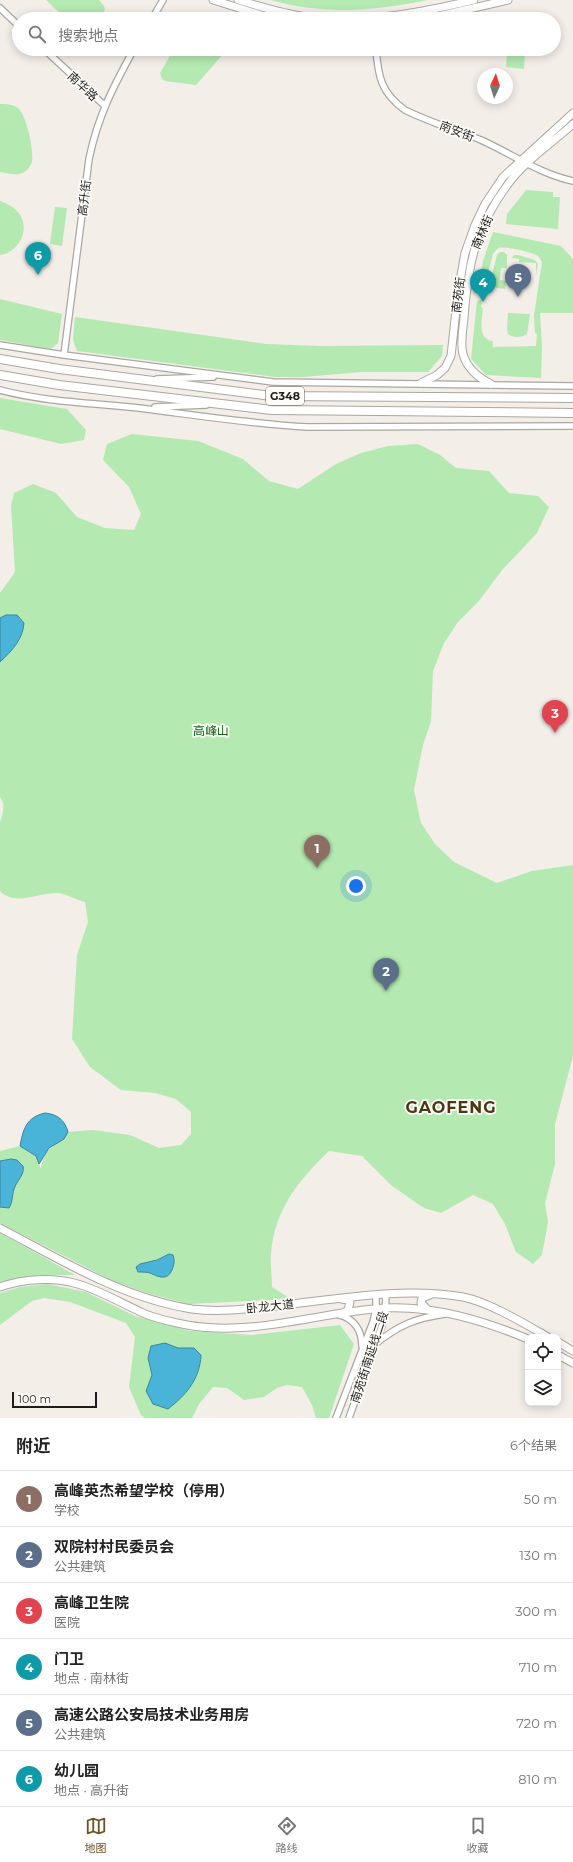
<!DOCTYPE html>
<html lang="zh">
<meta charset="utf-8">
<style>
:root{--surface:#fff;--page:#f6f6f6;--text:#222;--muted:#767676;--line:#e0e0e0;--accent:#6d5324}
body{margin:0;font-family:Montserrat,"Noto Sans SC",sans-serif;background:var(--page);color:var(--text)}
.controls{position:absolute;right:12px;bottom:12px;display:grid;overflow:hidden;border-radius:8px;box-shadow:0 2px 10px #0003}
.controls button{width:36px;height:36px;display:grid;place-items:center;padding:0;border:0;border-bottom:1px solid var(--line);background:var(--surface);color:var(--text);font:20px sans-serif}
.compass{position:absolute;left:477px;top:68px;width:36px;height:36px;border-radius:50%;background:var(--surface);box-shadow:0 2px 10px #0003;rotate:4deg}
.scale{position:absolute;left:12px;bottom:10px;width:85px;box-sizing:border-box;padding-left:4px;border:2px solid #1f1d1b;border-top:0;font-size:11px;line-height:14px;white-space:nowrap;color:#1f1d1b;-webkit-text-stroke:3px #fefcf8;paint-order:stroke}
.you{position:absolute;left:356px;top:886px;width:14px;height:14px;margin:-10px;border:3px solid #fff;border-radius:50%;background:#1a73e8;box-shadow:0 0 0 6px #1a73e833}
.badge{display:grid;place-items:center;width:26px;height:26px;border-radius:50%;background:var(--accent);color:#fff;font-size:13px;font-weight:700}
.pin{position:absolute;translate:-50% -33px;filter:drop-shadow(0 1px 2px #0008)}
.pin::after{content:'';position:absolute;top:21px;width:14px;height:12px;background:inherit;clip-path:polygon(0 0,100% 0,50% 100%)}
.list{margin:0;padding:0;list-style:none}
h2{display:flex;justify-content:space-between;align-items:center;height:52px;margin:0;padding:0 16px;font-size:17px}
h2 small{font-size:13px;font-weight:400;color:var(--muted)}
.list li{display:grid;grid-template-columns:26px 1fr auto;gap:12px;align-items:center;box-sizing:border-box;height:56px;padding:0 16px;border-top:1px solid var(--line)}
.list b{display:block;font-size:15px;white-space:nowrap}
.list p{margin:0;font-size:13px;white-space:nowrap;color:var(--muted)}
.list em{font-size:13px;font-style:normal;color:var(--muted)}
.icon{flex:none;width:22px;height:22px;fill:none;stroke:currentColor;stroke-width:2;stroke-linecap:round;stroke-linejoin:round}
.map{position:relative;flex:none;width:573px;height:1418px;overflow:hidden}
.search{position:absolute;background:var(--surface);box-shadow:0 2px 10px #0003;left:12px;right:12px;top:12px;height:44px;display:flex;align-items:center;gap:10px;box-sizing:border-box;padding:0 14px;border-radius:22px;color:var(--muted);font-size:15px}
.sheet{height:388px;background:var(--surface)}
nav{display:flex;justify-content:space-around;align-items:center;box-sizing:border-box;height:56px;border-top:1px solid var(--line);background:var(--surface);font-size:11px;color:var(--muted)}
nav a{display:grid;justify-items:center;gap:2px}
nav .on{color:var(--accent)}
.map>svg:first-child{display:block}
</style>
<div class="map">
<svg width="573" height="1418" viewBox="0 0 573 1418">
<rect width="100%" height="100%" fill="#f3eee8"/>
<path fill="#b4e9b1" d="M 46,0 L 99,0 L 104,6 L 105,10 L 99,19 L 66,19 Z
M 271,0 L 428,0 C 376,11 323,15 271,0 Z
M 174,49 L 218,49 L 225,52 L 196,85 L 165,81 L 162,79 L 160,73 Z
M 507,50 L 525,51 L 524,69 L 506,67 Z
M 0,104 C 6,104 13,104 18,108 C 27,116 34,151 32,162 C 30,167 27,171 22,173 C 15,176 7,173 0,172 Z
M 526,190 L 553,192 L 553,197 L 560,197 L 558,229 L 506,224 L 507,214 Z
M 0,201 C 6,203 12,206 17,211 C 32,227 20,252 0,255 Z
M 55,207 L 67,208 L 62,246 L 50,244 Z
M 493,232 L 561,246 L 573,259 L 573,313 L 540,313 L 542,347 L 541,378 L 486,375 L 471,359 L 477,301 L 482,300 L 481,307 L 483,308 C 482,320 477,339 493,341 L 493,347 L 536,346 L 537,334 L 535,333 L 534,316 L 542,262 C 540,259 539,256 536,255 C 529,251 505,246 498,248 L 493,254 L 484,289 L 478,289 L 483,261 Z
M 500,252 L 504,252 L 507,255 L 507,268 L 501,268 L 500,280 L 506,281 L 505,289 L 497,288 L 490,283 L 497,255 Z
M 514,255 L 518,255 L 535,260 L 538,264 L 536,275 L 536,263 L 519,262 L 519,259 L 512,258 Z
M 0,299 L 62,314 L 58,343 L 51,349 L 0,340 Z
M 508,313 L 530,314 L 527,334 C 521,338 513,338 508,334 L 507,329 Z
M 75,317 L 266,344 L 320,346 L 443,345 L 442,356 L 428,372 L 361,372 L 304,377 L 275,377 L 77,351 L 73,340 Z
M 0,398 L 67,409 L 86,430 L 84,440 L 61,444 L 0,429 Z
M 132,434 L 198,441 L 243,459 L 269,481 L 298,489 L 336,464 L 361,453 L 388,446 L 418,444 L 440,455 L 456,468 L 489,471 L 509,493 L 538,496 L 549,507 L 537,533 L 503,569 L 478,602 L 458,622 L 444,643 L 433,671 L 431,721 L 423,745 L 414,790 L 421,823 L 435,844 L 454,862 L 497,883 L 532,871 L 573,865 L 573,1056 L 555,1124 L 555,1164 L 545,1203 L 548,1222 L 542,1255 L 533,1264 L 516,1252 L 505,1224 L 493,1204 L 473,1195 L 441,1213 L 424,1208 L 392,1186 L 362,1156 L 329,1151 C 298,1181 275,1209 271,1253 C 270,1264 272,1276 272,1287 L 291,1299 L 189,1304 L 150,1294 L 111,1280 L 0,1223 L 0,1151 L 20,1146 L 36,1156 L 41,1169 C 45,1144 56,1149 68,1132 L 93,1130 L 130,1135 L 159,1148 L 181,1145 L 191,1134 L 191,1112 L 176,1099 L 155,1093 L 121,1090 L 90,1067 L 72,1039 L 77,955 L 88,922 L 85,902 C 77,900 66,894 58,893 C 39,892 15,907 0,891 L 0,822 C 3,814 6,804 0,797 L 0,662 C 12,651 23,639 24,623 L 6,615 L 0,618 L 0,593 L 15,572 L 11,506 L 14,493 L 33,484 L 56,493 L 77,517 L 105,528 L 134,530 L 141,514 L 129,487 L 103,460 L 107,444 Z
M 0,1233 L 4,1235 L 75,1275 C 49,1275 24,1274 0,1283 Z
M 47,1284 L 86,1292 L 135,1316 L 190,1331 L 252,1335 L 340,1325 L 354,1344 L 329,1418 L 316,1418 L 312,1405 L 302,1387 L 287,1385 L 277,1388 L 264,1397 L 244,1400 L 227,1388 L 213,1387 L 199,1404 L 192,1418 L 145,1418 L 141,1415 L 129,1387 L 135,1337 L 126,1323 L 70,1302 L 44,1298 L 32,1301 L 0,1325 L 0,1293 L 20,1287 Z"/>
<path fill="#49b3d8" stroke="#3c869f" d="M 6,615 L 17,615 L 24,623 C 23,639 12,651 0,662 L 0,618 Z
M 45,1113 C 57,1114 65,1120 68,1132 L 64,1139 L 49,1148 L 39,1164 L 36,1156 L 20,1146 C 23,1130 26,1117 45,1113 Z
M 11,1159 L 17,1160 L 23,1166 C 25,1175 17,1180 14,1189 C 12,1195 13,1202 9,1208 L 0,1207 L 0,1161 Z
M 169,1254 L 173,1255 C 175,1260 174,1265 172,1270 C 167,1281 159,1277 150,1273 C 147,1272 142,1272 138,1272 L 136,1267 L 140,1264 L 157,1260 Z
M 165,1343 L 178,1348 L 194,1348 L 201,1355 C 200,1379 186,1395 168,1409 L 153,1404 L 146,1391 L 152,1375 L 148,1358 L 151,1346 Z"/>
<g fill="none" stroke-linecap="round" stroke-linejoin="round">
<defs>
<path id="minor" d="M 0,8 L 19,26
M 152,19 L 163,0
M 44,49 L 105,106
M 376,49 C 378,76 381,93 405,110 C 429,122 456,130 481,140 C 512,154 540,174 573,181
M 0,345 L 64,355 L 273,382 L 573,386
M 64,355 L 89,159 C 98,116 113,87 134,49
M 157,379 L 213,377
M 0,390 C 45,402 93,403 139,408 C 195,415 251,424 308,427 L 573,426
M 155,407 L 206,405
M 339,1315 C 354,1318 362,1331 362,1346
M 375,1344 C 399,1325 416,1318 445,1314
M 336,1418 L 373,1322 L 376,1309 L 376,1295
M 349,1418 L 385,1317 L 386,1294"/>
<path id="major" d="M 213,0 L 274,19
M 238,0 C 261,7 284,14 307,17 C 363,24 419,13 474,0
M 425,19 L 508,0
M 421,383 L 437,375 L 445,368 L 451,356 L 458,292 L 465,253 L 475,225 L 485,204 L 503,177 L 573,113
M 491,384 C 479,378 467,369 463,354 C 460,343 463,329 464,318 C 468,265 475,228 508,184 C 525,161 552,143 573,124
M 0,1228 C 61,1260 122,1298 192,1309 C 223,1313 255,1308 285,1305 C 344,1298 405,1287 463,1297 C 489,1302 525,1324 548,1337
M 0,1287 C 23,1279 51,1277 74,1283 C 98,1289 121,1303 143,1313 C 156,1319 173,1322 187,1325 C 253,1337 319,1312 385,1308 C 435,1306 482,1320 528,1339
M 341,1299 L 348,1300 L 350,1302 L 348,1310 L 343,1313
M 428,1310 L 421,1303 L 422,1298 L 430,1295
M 558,1342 L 573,1351
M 558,1355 L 573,1363"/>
<path id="highway" d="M 0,359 L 59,369 L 272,396 L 573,398
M 0,375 L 59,385 L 272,410 L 573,413"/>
</defs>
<use href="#minor" stroke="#aba7a1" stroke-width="8"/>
<use href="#major" stroke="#aba7a1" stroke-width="9"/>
<use href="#highway" stroke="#aba7a1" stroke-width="10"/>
<use href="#minor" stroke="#fff" stroke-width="5.5"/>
<use href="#major" stroke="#fff" stroke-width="7"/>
<use href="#highway" stroke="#fff" stroke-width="8"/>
</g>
<g text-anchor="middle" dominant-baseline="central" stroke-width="3.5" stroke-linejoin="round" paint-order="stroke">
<rect fill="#fefcf8" stroke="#62605d" stroke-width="1" x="266" y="387" width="38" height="18" rx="3"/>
<g font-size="11" font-weight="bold" fill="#1f1d1b">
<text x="285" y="396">G348</text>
</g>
<g font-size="12" fill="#1f1d1b" stroke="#fefcf8">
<text transform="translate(83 86) rotate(43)">南华路</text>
<text transform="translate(457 131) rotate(21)">南安街</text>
<text transform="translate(84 198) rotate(-83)">高升街</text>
<text transform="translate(482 232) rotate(-67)">南林街</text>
<text transform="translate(458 295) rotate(-83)">南苑街</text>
<text transform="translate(270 1306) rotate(-6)">卧龙大道</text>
<text transform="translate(369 1357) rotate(-72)">南苑街南延线二段</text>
</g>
<g font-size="12" fill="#096513" stroke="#fefcf8">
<text x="211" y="730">高峰山</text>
</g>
<g font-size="16" font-weight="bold" letter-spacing="1" fill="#4b3711" stroke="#fefcf8">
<text x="451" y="1107">GAOFENG</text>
</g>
</g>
</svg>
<div class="controls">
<button><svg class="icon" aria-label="locate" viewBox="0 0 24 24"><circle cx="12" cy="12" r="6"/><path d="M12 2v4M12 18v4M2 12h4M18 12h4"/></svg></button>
<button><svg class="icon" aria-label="layers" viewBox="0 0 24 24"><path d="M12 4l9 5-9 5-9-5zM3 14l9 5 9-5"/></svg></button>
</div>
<svg class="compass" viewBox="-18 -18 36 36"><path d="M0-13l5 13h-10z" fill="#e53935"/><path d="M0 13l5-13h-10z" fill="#767676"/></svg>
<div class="scale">100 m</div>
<div class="you"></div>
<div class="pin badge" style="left:317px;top:868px;background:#8d6e63">1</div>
<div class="pin badge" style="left:386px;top:991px;background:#5c6f8a">2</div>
<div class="pin badge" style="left:555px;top:733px;background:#e0444e">3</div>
<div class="pin badge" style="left:483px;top:302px;background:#0f9aa8">4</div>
<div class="pin badge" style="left:518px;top:297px;background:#5c6f8a">5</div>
<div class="pin badge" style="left:38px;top:275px;background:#0f9aa8">6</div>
<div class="search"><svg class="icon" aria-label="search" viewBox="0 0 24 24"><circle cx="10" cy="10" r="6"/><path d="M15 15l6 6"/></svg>搜索地点</div>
</div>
<section class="sheet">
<h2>附近<small>6个结果</small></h2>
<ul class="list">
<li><span class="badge" style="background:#8d6e63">1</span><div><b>高峰英杰希望学校（停用）</b><p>学校</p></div><em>50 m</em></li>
<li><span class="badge" style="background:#5c6f8a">2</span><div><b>双院村村民委员会</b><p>公共建筑</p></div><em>130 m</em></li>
<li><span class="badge" style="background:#e0444e">3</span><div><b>高峰卫生院</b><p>医院</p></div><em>300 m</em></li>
<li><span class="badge" style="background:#0f9aa8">4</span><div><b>门卫</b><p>地点 · 南林街</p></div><em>710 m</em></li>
<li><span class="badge" style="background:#5c6f8a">5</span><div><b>高速公路公安局技术业务用房</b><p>公共建筑</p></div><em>720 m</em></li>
<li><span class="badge" style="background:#0f9aa8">6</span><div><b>幼儿园</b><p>地点 · 高升街</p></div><em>810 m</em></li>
</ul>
</section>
<nav>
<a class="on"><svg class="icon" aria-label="map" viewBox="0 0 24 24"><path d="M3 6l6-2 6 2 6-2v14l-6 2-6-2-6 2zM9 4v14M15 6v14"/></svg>地图</a>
<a><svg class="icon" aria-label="directions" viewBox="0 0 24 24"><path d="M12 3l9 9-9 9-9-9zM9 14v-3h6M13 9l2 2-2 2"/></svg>路线</a>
<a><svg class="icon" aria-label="saved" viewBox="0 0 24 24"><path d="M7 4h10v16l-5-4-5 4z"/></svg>收藏</a>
</nav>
